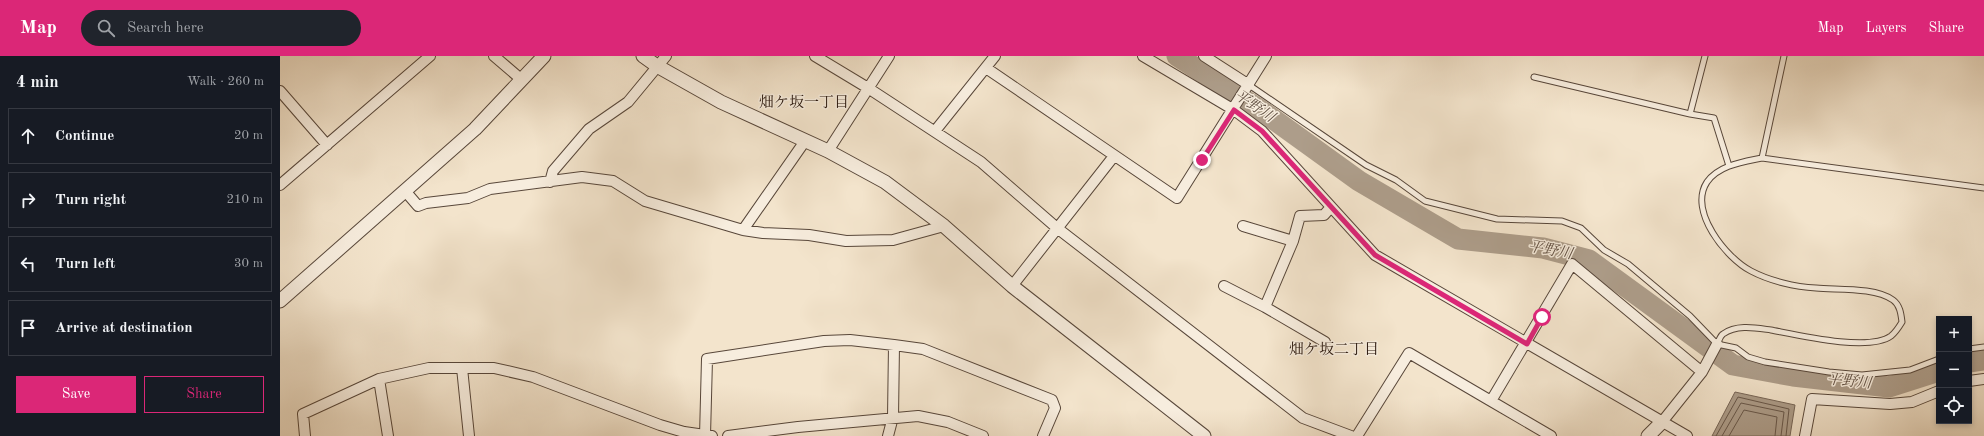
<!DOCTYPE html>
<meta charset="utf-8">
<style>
:root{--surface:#171b24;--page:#20242c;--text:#f1f3f6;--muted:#9ea1a6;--line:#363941;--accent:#db2777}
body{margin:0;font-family:"Old Standard TT","Noto Serif JP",serif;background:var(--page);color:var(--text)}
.controls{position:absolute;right:12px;bottom:12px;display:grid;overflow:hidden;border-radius:0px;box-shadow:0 2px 6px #0003}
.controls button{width:36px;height:36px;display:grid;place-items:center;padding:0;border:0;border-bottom:1px solid var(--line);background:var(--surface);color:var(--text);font:20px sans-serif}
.stop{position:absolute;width:12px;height:12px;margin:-9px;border:3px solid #db2777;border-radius:50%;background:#fff}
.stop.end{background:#db2777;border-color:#fff;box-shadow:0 1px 4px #0008}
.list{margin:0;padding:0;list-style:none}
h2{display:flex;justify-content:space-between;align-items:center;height:52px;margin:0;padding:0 16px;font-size:17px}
h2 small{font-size:13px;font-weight:400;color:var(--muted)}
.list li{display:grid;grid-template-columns:26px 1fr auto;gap:12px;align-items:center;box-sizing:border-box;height:56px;margin:0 8px 8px;padding:0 8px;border:1px solid var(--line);border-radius:0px}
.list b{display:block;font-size:15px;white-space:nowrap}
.list em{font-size:13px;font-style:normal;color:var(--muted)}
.actions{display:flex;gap:8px;padding:12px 16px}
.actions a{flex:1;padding:9px 0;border:1px solid var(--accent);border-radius:0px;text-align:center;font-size:14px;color:var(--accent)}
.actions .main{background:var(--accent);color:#fff}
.icon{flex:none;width:22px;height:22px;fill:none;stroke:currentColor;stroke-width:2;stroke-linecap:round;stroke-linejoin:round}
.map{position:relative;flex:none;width:1704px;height:380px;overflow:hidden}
header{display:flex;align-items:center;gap:24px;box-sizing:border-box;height:56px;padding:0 20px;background:var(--accent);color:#fff}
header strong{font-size:19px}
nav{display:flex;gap:22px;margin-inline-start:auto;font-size:14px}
.search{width:280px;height:36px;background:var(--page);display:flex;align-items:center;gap:10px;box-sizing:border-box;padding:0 14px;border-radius:22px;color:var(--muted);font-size:15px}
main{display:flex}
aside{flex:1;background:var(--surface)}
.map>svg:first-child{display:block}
</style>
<header>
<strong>Map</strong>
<div class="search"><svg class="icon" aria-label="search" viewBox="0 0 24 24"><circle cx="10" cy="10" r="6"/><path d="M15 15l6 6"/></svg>Search here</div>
<nav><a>Map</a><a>Layers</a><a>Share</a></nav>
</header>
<main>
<aside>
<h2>4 min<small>Walk · 260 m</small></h2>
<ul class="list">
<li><svg class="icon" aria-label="ahead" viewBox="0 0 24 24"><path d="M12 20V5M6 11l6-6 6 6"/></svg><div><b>Continue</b></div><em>20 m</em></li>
<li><svg class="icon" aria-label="right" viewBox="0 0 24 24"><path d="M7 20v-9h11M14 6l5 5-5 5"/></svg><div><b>Turn right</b></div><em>210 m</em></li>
<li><svg class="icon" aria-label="left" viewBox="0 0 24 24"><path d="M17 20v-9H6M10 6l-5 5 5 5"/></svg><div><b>Turn left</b></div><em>30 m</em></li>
<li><svg class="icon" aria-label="arrive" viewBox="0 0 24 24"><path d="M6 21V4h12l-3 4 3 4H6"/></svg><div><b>Arrive at destination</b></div></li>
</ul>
<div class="actions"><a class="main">Save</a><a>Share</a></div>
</aside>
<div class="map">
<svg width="1704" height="380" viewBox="0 0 1704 380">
<rect width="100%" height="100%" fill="#f3e4cc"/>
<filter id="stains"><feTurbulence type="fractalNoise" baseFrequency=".005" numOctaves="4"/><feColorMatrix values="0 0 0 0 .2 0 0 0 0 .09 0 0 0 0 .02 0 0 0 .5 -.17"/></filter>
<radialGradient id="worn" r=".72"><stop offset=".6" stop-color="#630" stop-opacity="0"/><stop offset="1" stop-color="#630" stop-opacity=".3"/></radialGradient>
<path fill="#ad9d8a" stroke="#776657" d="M 1455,336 L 1515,349 L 1510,380 L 1432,380 Z"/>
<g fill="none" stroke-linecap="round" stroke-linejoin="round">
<path stroke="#69584a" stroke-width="1" d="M 1436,380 L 1458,341 L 1509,353 L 1506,380
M 1442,380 L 1461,347 L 1504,356 L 1501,380
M 1449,380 L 1464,354 L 1497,361 L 1495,380"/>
<path stroke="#ad9d8a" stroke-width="21" d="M 897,0 L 982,55 L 1079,125 L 1178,183 L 1263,192 L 1309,204 L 1453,309 L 1513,320 L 1609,331 L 1659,315
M 1689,306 L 1704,304"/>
<defs>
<path id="service" d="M 1254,21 L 1410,58 L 1434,62 L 1449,110
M 969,29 L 1086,109 L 1116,124 L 1145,145 L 1217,163 L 1282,165 L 1301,172 L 1324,194 L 1348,208 L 1410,260 L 1437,288 L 1456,292 L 1468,301 L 1485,306 L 1549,316 L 1582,319 L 1630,314 L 1659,303
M 1410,58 L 1425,0
M 1482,102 L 1504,0
M 1437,288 C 1439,285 1440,280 1443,278 C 1457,268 1476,272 1491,274 C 1517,279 1589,296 1611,280 C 1616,276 1619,271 1622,266 C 1621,258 1620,249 1613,244 C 1595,231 1558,234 1536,232 C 1515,231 1490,225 1471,215 C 1446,202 1408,155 1427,126 C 1439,109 1463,106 1482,102 L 1704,132
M 1689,293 L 1704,291"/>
<path id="minor" d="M 214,0 L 242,24
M 535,0 L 588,32 L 701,106 L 777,172 L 1023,362 L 1071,380
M 863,0 L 954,54 L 982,75 L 1095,199 L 1407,380
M 924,0 L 969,29
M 706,12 L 897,142 L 986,0
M 0,35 L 47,89
M 655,75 L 715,0
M 548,95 L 609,0
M 270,126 L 273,115 L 309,73 L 348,46 L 386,0
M 0,129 L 150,0
M 126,136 L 138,150 L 146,147 L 188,142 L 210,133 L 302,121 L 333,125 L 365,145 L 463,174 L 483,177 L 529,179 L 566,185 L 613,184 L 664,170
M 963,170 L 1013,185
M 463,174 L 525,85
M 732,230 L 834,100
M 944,230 L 985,251 L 1045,286
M 985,251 L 1013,185 L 1020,160 L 1044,159 L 1051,151
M 182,312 L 189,380
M 99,323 L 108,380
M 1689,325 L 1704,323
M 1382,366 L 1422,316 L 1437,288
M 25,380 L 23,358 L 99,323 L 149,312 L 214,312 L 253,321 L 380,369 L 404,376 L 432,380
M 425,380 L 427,303 L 544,285 L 570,284 L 614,289 L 643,293 L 772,344 L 775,352 L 763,380
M 448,380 L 518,371 L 638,360 L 668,366 L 703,380
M 608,380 L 613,361 L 614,289
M 1077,380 L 1129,297 L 1211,345
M 1271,380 L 1211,345 L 1292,208 L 1422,316
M 1525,380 L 1532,343 L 1610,348 L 1632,346 L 1659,335"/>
<path id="tertiary" d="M 363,0 L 377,10 L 441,46 L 548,95 L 605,126 L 664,170 L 732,230 L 924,380
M 0,245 L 195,73 L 264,0
M 1368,380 L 1382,366"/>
</defs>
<use href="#service" stroke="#58473a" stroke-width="7"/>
<use href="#minor" stroke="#58473a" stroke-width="12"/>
<use href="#tertiary" stroke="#58473a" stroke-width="15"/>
<use href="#service" stroke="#f7edde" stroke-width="5"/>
<use href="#minor" stroke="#f7edde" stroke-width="10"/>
<use href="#tertiary" stroke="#f7edde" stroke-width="13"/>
</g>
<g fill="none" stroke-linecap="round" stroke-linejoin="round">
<path stroke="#db2777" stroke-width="5" d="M 922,104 L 954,54 L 982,75 L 1095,199 L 1247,288 L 1262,261"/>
</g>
<g text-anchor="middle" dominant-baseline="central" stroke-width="3" stroke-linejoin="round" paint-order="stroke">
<g font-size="15" fill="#25130a" stroke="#f7edde">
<text x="524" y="47">畑ケ坂一丁目</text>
<text x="1054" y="294">畑ケ坂二丁目</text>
</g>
<g font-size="15" font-style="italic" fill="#625144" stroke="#f7edde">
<text transform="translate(974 51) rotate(34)">平野川</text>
<text transform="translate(1270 195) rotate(11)">平野川</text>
<text transform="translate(1569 326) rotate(6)">平野川</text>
</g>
</g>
<rect width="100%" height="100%" filter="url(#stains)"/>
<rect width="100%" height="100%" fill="url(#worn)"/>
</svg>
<div class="controls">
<button>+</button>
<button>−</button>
<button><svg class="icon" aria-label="locate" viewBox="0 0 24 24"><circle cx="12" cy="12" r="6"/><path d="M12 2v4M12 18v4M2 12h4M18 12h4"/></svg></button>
</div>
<div class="stop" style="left:1262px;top:261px"></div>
<div class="stop end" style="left:922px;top:104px"></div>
</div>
</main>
